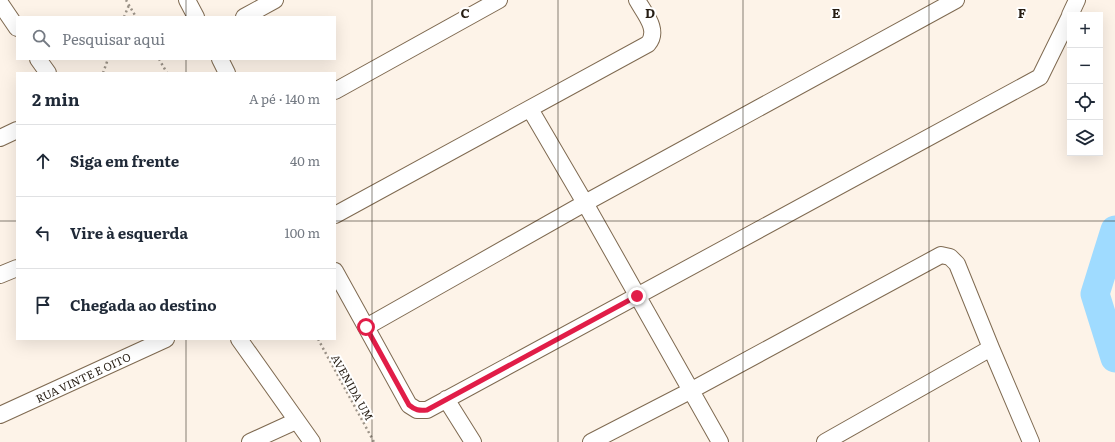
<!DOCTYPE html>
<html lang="pt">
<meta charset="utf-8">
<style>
:root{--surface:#fff;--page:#f6f6f7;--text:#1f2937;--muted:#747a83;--line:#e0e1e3}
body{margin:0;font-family:Literata,serif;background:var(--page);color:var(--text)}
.controls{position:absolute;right:12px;top:12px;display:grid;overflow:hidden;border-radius:0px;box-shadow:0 4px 16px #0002}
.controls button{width:36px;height:36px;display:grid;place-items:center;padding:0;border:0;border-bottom:1px solid var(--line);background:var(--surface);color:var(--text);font:20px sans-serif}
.stop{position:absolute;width:12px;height:12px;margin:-9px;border:3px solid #e11d48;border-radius:50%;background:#fff}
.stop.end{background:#e11d48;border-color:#fff;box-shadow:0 1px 4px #0008}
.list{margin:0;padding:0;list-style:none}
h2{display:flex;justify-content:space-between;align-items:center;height:52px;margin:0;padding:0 16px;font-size:17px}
h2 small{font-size:13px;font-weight:400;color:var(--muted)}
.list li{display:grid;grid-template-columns:26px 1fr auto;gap:12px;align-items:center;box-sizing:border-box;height:72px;padding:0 16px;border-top:1px solid var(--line)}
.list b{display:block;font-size:15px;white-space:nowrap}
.list em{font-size:13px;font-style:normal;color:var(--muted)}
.icon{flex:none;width:22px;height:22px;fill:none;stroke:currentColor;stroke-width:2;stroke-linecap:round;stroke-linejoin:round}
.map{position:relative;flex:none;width:1115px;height:442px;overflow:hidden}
.search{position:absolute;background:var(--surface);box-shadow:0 4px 16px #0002;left:16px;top:16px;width:320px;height:44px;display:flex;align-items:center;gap:10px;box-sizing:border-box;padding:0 14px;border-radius:0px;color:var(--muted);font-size:15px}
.panel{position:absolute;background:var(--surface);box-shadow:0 4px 16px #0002;left:16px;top:72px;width:320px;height:268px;border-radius:0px}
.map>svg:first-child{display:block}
</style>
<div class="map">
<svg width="1115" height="442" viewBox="0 0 1115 442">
<rect width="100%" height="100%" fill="#fdf3e8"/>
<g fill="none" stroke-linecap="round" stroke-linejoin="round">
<path stroke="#9fdbff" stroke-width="29" d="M 1115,230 L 1095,294 L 1115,358"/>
<defs>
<path id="minor" d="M 187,0 L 196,17
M 956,0 L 585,203 L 366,327 L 409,405 L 417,410 L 427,410 L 1040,77 L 1070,16
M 0,3 L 17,28
M 1070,15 L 1077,0
M 244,17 L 275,0
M 38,59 L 48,73
M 220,59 L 227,73
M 335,91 L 499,0
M 530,109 L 585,203 L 720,442
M 0,138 L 17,130
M 335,215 L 648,44 C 660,30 644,13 637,0
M 335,271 L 366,327
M 0,275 L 17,268
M 239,339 L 312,442
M 446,399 L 473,442
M 0,415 L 166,339
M 250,442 L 296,421
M 591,442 L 690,391 L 941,255 L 950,257 L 957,264 L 991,348 L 1031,442
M 825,442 L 991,348"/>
</defs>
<use href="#minor" stroke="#7f6a51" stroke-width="18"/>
<path stroke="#9c9388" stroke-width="2.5" stroke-dasharray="2 3" stroke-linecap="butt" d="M 126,0 L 136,17
M 124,17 L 129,5
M 159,59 L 167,73
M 103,73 L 108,59
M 318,339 L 374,442"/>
<use href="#minor" stroke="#fff" stroke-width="16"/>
</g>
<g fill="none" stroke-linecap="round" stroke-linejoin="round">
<path stroke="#e11d48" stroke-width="5" d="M 366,327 L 409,405 C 415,410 419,411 427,410 L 637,296"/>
</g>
<path fill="none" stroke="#261d13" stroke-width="1" stroke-opacity="0.55" d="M 186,0 L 186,17M 372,0 L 372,442M 558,0 L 558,442M 743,0 L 743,442M 929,0 L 929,442M 186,59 L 186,73M 0,221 L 17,221M 335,221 L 1115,221M 186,339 L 186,442"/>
<g text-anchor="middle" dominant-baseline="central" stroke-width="4" stroke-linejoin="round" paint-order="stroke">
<g font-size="11" fill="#261d13" stroke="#fff">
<text transform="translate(83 377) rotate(-25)">RUA VINTE E OITO</text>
<text transform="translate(353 387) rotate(61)">AVENIDA UM</text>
</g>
</g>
<g font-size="13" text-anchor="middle" font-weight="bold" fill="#261d13" stroke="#fff" stroke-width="4" stroke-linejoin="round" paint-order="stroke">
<text x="465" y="18">C</text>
<text x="650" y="18">D</text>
<text x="836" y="18">E</text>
<text x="1022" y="18">F</text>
</g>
</svg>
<div class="controls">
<button>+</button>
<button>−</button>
<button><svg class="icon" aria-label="locate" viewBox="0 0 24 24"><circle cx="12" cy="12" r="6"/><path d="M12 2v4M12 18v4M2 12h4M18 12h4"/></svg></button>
<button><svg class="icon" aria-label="layers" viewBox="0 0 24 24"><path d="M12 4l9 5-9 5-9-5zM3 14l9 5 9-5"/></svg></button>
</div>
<div class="stop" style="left:366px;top:327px"></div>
<div class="stop end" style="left:637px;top:296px"></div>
<div class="search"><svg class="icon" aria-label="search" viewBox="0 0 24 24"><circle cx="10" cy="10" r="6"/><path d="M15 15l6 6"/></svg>Pesquisar aqui</div>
<section class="panel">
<h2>2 min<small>A pé · 140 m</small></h2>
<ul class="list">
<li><svg class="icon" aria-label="ahead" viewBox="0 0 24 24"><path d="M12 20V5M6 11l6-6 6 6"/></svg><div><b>Siga em frente</b></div><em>40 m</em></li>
<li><svg class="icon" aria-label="left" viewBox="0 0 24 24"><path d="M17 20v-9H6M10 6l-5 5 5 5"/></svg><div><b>Vire à esquerda</b></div><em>100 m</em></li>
<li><svg class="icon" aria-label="arrive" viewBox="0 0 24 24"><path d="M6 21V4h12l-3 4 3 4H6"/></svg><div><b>Chegada ao destino</b></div></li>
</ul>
</section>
</div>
